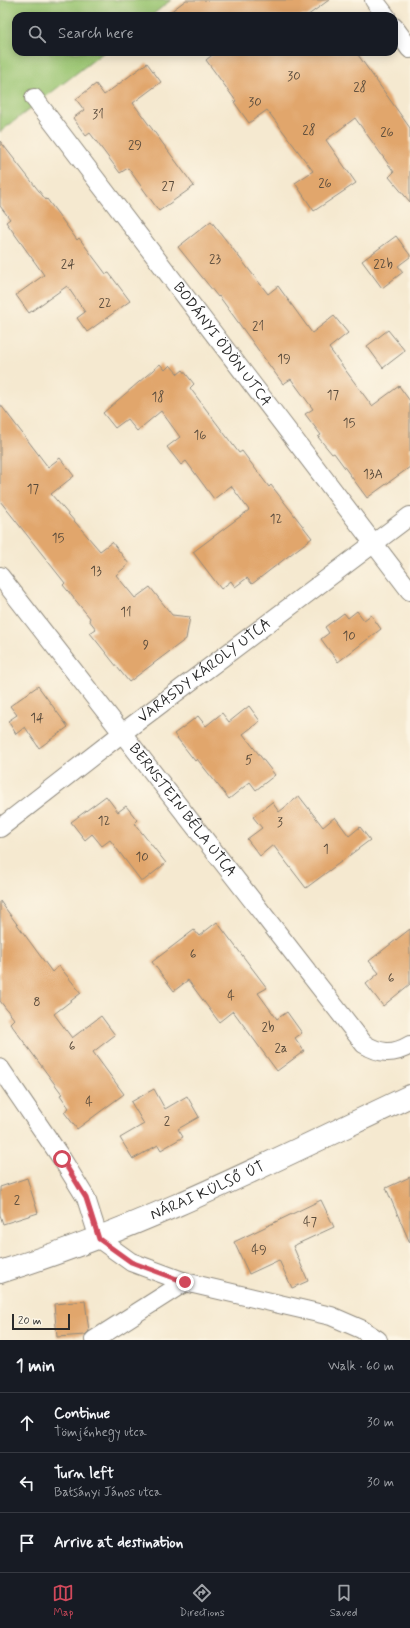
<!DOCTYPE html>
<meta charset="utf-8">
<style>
:root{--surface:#171b24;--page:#242831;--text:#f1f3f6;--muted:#9ea1a6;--line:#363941;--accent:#d1495b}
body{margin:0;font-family:Mynerve,sans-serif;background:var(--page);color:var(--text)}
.scale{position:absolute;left:12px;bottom:10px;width:58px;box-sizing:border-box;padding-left:4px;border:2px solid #2b2b2b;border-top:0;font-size:11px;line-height:14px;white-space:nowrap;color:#2b2b2b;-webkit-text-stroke:3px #fcf5e5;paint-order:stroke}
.stop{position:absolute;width:12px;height:12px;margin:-9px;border:3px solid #d1495b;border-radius:50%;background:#fff}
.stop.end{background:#d1495b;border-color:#fff;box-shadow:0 1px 4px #0008}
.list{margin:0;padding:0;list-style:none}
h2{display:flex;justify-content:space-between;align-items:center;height:52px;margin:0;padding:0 16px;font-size:17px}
h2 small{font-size:13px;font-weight:400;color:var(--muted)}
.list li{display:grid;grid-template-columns:26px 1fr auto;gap:12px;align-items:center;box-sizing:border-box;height:60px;padding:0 16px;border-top:1px solid var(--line)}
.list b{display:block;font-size:15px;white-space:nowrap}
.list p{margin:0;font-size:13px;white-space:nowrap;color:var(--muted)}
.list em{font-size:13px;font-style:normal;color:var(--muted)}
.icon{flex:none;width:22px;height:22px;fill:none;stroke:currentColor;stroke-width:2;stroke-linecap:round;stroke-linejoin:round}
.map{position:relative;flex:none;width:410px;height:1340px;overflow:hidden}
.search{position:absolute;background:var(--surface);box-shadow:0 2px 10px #0003;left:12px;right:12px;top:12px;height:44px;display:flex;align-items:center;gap:10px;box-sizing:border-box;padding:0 14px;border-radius:12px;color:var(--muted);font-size:15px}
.sheet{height:232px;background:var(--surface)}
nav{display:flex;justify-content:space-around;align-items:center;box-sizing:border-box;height:56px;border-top:1px solid var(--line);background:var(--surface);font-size:11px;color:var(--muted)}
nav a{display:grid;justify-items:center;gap:2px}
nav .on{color:var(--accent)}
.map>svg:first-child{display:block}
</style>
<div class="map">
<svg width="410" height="1340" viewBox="0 0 410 1340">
<rect width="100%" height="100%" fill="#fcf5e5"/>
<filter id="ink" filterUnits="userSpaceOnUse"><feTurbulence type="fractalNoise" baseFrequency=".025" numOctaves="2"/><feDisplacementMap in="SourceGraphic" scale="8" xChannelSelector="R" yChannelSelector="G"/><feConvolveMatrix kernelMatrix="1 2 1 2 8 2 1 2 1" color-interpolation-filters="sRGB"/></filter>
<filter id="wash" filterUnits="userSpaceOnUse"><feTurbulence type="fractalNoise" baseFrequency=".012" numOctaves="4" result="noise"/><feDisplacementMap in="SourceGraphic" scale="16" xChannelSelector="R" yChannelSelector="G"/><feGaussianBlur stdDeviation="0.9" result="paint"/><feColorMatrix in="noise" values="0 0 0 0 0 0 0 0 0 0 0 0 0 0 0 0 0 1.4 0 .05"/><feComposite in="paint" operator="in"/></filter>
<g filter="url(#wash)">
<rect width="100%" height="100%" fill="#f5e9d0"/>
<path fill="#9ac571" stroke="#62784e" d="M 0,0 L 171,0 L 151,16 L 16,16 L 16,52 L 104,52 L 0,132 Z"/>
<g id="blocks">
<path fill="#e1a66c" d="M 186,0 L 329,0 L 307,16 L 165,16 Z
M 216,52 L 356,52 L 410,128 L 410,202 L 389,177 L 394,172 L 355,118 L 326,140 L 356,183 L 314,211 L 295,183 L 313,171 L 267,110 L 249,123 L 234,102 L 236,101 L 206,60 Z
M 147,63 L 161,82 L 133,103 L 194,186 L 159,211 L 128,168 L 120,173 L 90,133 L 86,136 L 73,118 L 84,110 L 76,99 L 96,84 L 104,95 Z
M 0,141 L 46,200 L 47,199 L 77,240 L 79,238 L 106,274 L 109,273 L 130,301 L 87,332 L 77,318 L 85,312 L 67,286 L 29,313 L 16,295 L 44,275 L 6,222 L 10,219 L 0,206 Z
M 211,221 L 268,294 L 278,286 L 312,333 L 334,316 L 348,333 L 329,348 L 372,406 L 399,386 L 410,401 L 410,467 L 367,498 L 334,453 L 332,454 L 318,437 L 321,435 L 305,414 L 313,409 L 291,379 L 283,384 L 219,296 L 218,297 L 178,247 Z
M 396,236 L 410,255 L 410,257 L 398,266 L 403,272 L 382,288 L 362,261 Z
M 388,330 L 405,351 L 383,368 L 367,346 Z
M 160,364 L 165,370 L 170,365 L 178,374 L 183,370 L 194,384 L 190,388 L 239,453 L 242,451 L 269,487 L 271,485 L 312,538 L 252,584 L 247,578 L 235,587 L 231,581 L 221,589 L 193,552 L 249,510 L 231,486 L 214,499 L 186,461 L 181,465 L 167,447 L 180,437 L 161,411 L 137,431 L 127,419 L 115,428 L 103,413 Z
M 0,404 L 48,467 L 60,458 L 74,476 L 51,494 L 100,551 L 112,542 L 129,564 L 116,575 L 135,598 L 150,587 L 172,615 L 190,617 L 186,639 L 129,682 L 90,633 L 96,629 L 89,620 L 90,618 L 63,585 L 65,583 L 0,501 Z
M 357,611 L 364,620 L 371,615 L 381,629 L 338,662 L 321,639 L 329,633 L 325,627 L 344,613 L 348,618 Z
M 38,686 L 68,727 L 39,748 L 25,727 L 16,734 L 8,721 L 17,715 L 10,706 Z
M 249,706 L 260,721 L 243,734 L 275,775 L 256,790 L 250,782 L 229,799 L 197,759 L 195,761 L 174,734 L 198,716 L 206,726 L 222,713 L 229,722 Z
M 106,796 L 118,812 L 126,806 L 137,820 L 134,823 L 166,863 L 142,882 L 110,840 L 102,846 L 92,834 L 85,840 L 71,822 Z
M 299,796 L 323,827 L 335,817 L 349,836 L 360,827 L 370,840 L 306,888 L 273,845 L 260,856 L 247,839 L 262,828 L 253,817 L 272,802 L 279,812 Z
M 0,901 L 52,972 L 59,966 L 81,993 L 54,1014 L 72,1038 L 101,1016 L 115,1035 L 93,1052 L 124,1094 L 77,1129 L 64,1112 L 69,1108 L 60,1095 L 62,1094 L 10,1023 L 14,1019 L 0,1001 Z
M 217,922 L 267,988 L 258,993 L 277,1019 L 287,1012 L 302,1033 L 295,1038 L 304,1051 L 277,1071 L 233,1011 L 219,1022 L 188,980 L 174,991 L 152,962 L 194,930 L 199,936 Z
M 410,929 L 410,984 L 383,1006 L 366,984 L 379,973 L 369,961 Z
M 154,1089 L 165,1109 L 187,1096 L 199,1117 L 178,1129 L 183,1137 L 161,1150 L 158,1145 L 133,1159 L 120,1138 L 144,1124 L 131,1102 Z
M 410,1177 L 410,1243 L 386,1188 Z
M 27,1178 L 38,1213 L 3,1224 L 0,1215 L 0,1187 Z
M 321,1200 L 334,1227 L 293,1246 L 308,1281 L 292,1288 L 279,1260 L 249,1274 L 234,1242 Z
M 85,1301 L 89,1331 L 85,1335 L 57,1337 L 54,1304 Z"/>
</g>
</g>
<g filter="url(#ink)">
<use href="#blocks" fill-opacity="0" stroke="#908a7e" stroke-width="1"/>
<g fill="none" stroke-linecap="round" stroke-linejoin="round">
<defs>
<g id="minor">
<path d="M 374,0 L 386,16"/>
<path d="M 394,27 L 410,49"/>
<path id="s1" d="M 34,98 L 410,591"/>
<path id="s2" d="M 0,576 L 364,1044 C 380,1054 393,1055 410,1045"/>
<path id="s3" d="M 0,828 L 121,734 L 410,516"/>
<path d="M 0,1068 L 62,1159 L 86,1198 L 99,1239 L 131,1262 L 185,1282 L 331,1316 L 361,1329 L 378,1340"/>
<path d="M 94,1340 L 185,1282"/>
</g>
<g id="tertiary">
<path id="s4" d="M 0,1272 C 142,1228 275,1160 410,1096"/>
</g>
</defs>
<use href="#minor" stroke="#908a7e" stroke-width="20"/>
<use href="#tertiary" stroke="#908a7e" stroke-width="24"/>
<use href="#minor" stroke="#fff" stroke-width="18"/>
<use href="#tertiary" stroke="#fff" stroke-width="22"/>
</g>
</g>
<g fill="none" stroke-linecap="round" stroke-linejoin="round" filter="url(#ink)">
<path stroke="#d1495b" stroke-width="5" d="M 62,1159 L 86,1198 L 99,1239 L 131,1262 L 185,1282"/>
</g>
<g text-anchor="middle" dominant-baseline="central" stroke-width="3" stroke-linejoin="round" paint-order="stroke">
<g font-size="13" fill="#584a3b">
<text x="294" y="76">30</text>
<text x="360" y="87">28</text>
<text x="255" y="102">30</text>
<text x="98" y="114">31</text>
<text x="309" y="130">28</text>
<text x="387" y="132">26</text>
<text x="135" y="145">29</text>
<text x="325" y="183">26</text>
<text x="168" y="186">27</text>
<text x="215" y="259">23</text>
<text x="68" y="264">24</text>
<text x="383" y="264">22b</text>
<text x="105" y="303">22</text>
<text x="258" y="326">21</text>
<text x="284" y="359">19</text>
<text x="333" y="395">17</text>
<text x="158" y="397">18</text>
<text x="349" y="423">15</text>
<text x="200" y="435">16</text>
<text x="373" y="474">13A</text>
<text x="33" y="489">17</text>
<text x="276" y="519">12</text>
<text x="58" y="538">15</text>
<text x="96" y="571">13</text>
<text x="126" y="612">11</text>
<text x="349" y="636">10</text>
<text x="146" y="645">9</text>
<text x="37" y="718">14</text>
<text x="249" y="760">5</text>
<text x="104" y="821">12</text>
<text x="280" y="822">3</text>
<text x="326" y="849">1</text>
<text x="142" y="857">10</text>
<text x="193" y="954">6</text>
<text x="391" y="978">6</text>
<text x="231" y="996">4</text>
<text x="37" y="1002">8</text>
<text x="268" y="1027">2b</text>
<text x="72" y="1046">6</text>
<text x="281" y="1048">2a</text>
<text x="89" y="1102">4</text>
<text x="167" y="1121">2</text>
<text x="17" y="1200">2</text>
<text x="310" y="1222">47</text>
<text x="259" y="1250">49</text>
</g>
<g font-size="15" fill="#2b2b2b" stroke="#fcf5e5">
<text stroke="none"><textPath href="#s1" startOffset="310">BODÁNYI ÖDÖN UTCA</textPath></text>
<text stroke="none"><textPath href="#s3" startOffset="258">VARASDY KÁROLY UTCA</textPath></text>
<text stroke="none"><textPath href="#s2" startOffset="297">BERNSTEIN BÉLA UTCA</textPath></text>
<text stroke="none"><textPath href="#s4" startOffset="223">NÁRAI KÜLSŐ ÚT</textPath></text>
</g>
</g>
</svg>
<div class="scale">20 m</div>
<div class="stop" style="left:62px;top:1159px"></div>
<div class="stop end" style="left:185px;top:1282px"></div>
<div class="search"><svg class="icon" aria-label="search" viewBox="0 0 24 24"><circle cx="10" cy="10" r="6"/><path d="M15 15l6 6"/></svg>Search here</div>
</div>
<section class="sheet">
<h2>1 min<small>Walk · 60 m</small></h2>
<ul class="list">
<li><svg class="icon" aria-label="ahead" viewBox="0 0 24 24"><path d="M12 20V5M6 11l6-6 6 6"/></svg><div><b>Continue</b><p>Tömjénhegy utca</p></div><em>30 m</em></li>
<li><svg class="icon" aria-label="left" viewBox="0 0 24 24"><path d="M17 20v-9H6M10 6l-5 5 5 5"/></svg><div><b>Turn left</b><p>Batsányi János utca</p></div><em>30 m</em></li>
<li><svg class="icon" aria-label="arrive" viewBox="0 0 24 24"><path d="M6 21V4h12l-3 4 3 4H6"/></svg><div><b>Arrive at destination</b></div></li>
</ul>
</section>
<nav>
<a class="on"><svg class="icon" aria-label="map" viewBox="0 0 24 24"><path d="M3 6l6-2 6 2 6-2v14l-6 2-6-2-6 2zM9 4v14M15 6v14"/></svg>Map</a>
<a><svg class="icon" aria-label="directions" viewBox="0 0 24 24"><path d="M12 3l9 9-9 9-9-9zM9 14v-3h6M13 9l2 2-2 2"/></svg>Directions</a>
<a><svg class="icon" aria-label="saved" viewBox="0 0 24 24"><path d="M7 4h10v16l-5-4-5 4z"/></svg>Saved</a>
</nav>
